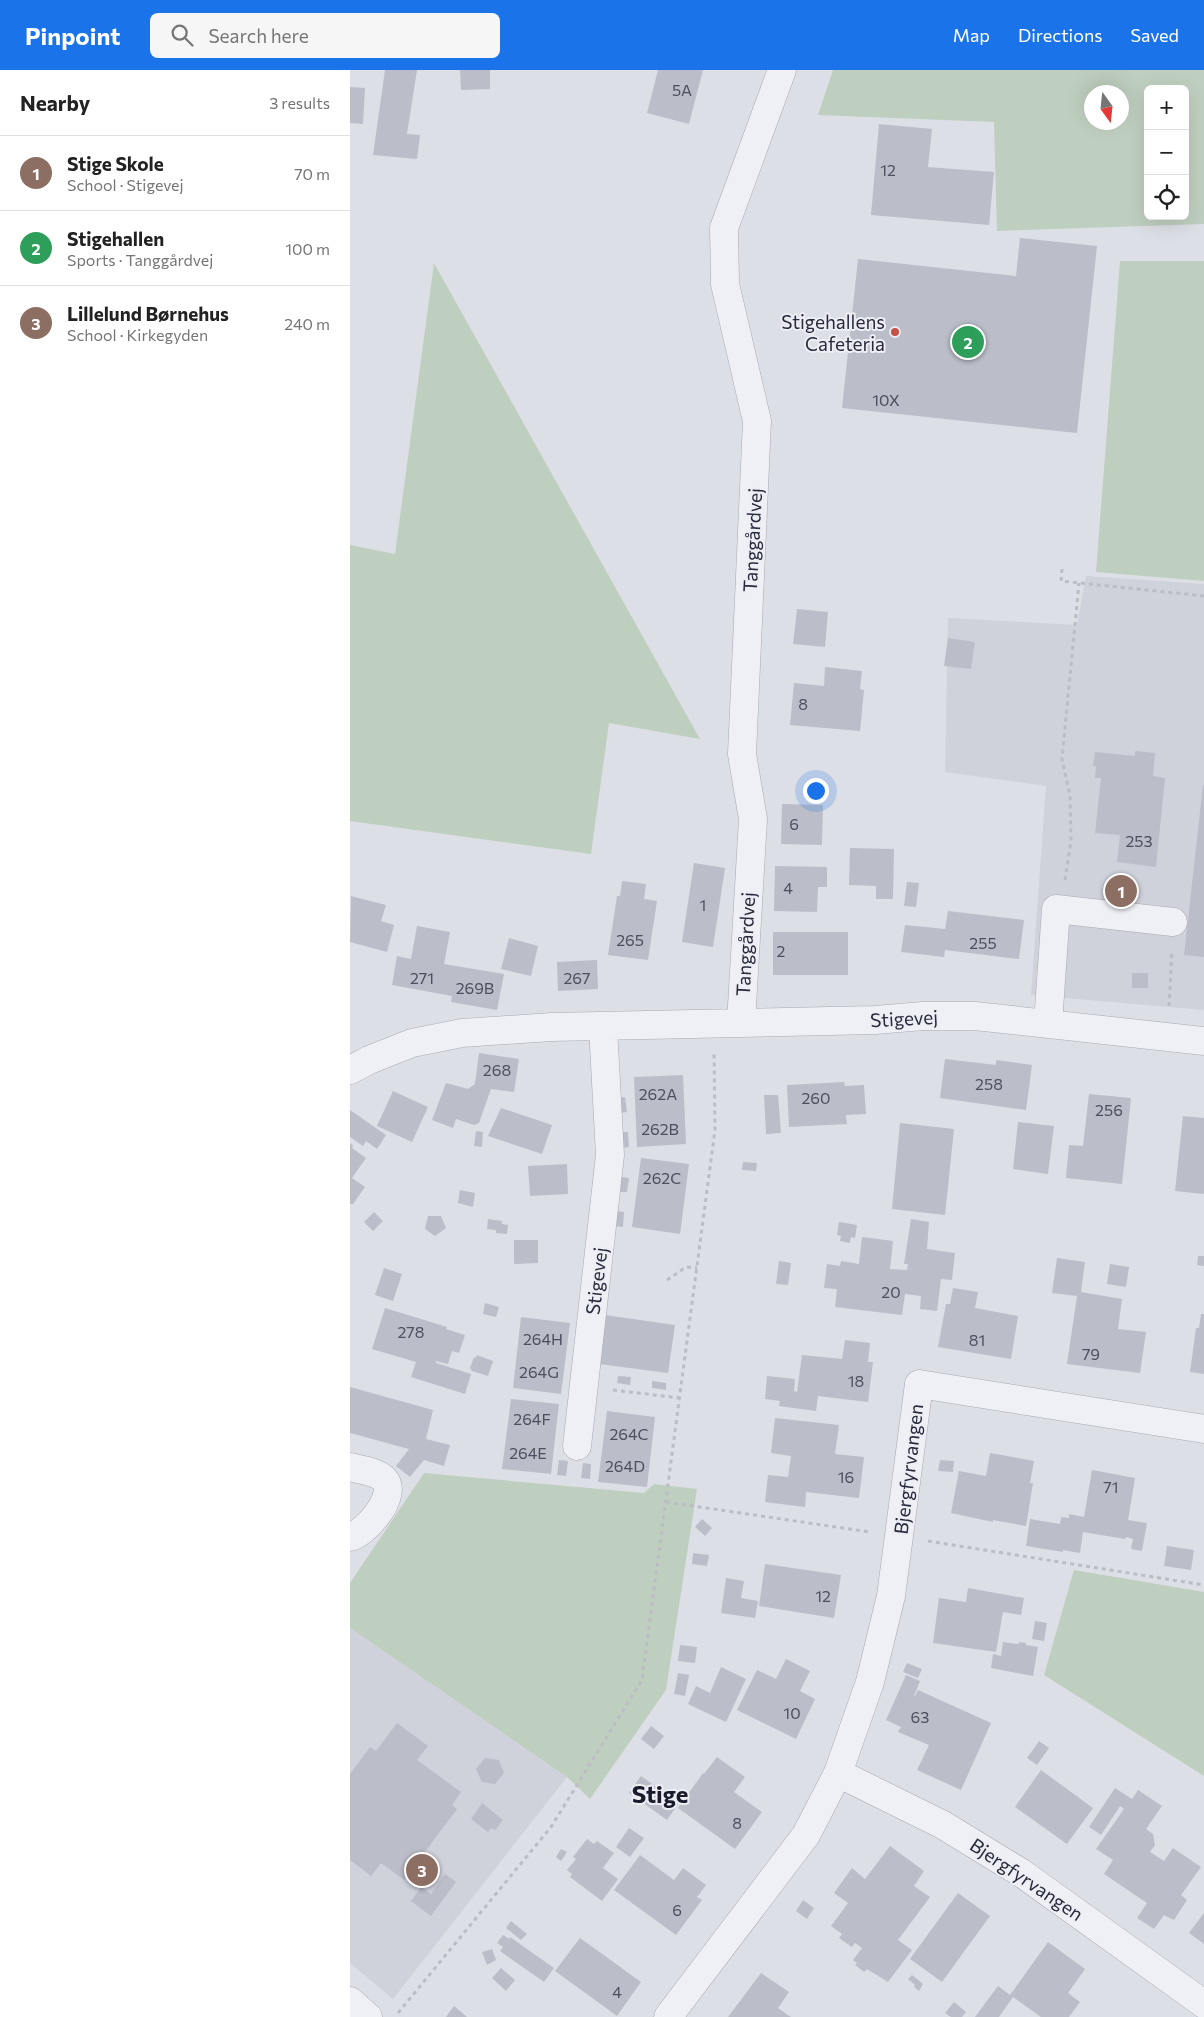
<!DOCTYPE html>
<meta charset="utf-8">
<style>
:root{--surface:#fff;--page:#f6f6f6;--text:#222;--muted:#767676;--line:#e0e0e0;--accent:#1a73e8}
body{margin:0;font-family:Commissioner,sans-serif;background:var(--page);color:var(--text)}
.controls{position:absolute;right:15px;top:15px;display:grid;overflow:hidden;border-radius:8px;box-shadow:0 5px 20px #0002}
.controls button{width:45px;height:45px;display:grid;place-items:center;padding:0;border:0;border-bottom:1px solid var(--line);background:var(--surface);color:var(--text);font:25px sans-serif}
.compass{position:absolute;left:734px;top:15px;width:45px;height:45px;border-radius:50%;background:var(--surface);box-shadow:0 5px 20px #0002;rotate:165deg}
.you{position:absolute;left:465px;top:720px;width:18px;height:18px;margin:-12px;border:4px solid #fff;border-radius:50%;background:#1a73e8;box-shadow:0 0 0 8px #1a73e833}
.badge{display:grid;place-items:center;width:32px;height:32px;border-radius:50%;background:var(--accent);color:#fff;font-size:16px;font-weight:700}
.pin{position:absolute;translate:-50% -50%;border:2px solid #fff;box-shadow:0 1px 5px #0006}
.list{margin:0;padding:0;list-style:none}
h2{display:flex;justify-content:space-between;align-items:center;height:65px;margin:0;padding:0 20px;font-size:21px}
h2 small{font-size:16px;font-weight:400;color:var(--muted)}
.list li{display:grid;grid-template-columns:32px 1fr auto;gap:15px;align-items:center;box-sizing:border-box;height:75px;padding:0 20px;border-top:1px solid var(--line)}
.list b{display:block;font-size:19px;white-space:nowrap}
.list p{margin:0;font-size:16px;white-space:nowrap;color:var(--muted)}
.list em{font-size:16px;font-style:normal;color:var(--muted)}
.icon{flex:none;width:28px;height:28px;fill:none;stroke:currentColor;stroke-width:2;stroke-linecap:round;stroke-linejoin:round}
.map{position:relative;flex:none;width:854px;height:1947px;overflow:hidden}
header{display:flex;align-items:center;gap:30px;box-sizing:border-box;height:70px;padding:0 25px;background:var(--accent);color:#fff}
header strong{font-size:24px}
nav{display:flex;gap:28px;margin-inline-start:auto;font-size:18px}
.search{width:350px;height:45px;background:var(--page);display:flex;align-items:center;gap:12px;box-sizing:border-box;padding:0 18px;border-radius:8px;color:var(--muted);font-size:19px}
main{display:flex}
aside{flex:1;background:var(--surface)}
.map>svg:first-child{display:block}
</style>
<header>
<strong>Pinpoint</strong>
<div class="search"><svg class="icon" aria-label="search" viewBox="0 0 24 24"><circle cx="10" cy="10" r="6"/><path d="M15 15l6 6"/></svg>Search here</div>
<nav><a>Map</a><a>Directions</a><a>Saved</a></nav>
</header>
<main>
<aside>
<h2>Nearby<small>3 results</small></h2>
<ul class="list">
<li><span class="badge" style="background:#8d6e63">1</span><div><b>Stige Skole</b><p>School · Stigevej</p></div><em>70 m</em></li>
<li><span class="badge" style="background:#2e9e5b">2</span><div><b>Stigehallen</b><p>Sports · Tanggårdvej</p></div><em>100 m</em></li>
<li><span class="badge" style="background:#8d6e63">3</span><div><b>Lillelund Børnehus</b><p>School · Kirkegyden</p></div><em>240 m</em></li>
</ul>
</aside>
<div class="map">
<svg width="854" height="1947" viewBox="0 0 854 1947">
<rect width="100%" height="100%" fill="#dddfe6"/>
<path fill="#cfd1db" d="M 736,506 L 854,514 L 854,940 L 681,925 L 696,716 L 595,702 L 598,548 L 727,555 Z
M 0,1558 L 217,1707 L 43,1929 L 0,1893 Z"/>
<path fill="#bfcfbf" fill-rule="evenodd" d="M 483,0 L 854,0 L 854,154 L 647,161 L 644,52 L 468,45 ZM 798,19 L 835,19 L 835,146 L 798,146 ZM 742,22 L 772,22 L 772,52 L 742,52 Z
M 770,191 L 854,191 L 854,511 L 746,502 Z
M 84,193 L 350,669 L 259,653 L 241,784 L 0,751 L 0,475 L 45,484 Z
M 74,1403 L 294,1423 L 304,1414 L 347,1419 L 316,1620 L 240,1729 L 217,1707 L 0,1558 L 0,1513 Z
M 724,1500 L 854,1522 L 854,1706 L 694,1605 Z"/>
<path fill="#bbbdc8" d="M 35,0 L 67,0 L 57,64 L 70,65 L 67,89 L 23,85 Z
M 110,0 L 140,0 L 140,19 L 111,20 Z
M 308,0 L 353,0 L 339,54 L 297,43 Z
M 0,17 L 15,18 L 13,54 L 0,53 Z
M 529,54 L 582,59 L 578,97 L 644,102 L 639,155 L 521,145 Z
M 670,168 L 747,176 L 727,363 L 492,338 L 508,189 L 666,206 Z
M 447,539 L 478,542 L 475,577 L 443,574 Z
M 598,568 L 625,572 L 621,599 L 594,596 Z
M 475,597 L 512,601 L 510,619 L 514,620 L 510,661 L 440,655 L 444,613 L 474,616 Z
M 785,681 L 805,683 L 803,706 L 815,708 L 806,797 L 767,792 L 770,765 L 745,763 L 751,708 L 745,708 L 746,696 L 743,696 L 745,682 L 785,686 Z
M 853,715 L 854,715 L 854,887 L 834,885 Z
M 432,734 L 473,735 L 472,775 L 431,774 Z
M 500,778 L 544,779 L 543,829 L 526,829 L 526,816 L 499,815 Z
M 344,793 L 375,798 L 363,877 L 332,872 Z
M 425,796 L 477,797 L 477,817 L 468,817 L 467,842 L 424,841 Z
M 272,811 L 296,814 L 294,829 L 307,831 L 298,890 L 258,885 L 267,826 L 270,826 Z
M 557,812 L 569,813 L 566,837 L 554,836 Z
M 1,826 L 36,835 L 31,851 L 44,855 L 37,882 L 0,872 Z
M 598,841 L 674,850 L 669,889 L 595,880 L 594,887 L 551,882 L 555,855 L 595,859 Z
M 67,856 L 100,862 L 94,894 L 154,904 L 147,940 L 101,932 L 102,926 L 42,915 L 47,886 L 61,889 Z
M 423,862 L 498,862 L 498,905 L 423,905 Z
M 159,868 L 188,876 L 181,906 L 151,899 Z
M 247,890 L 248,919 L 208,921 L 207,892 Z
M 782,903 L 798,903 L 798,918 L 782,918 Z
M 129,983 L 169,989 L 164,1022 L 141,1019 L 129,1053 L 124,1055 L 106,1049 L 103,1058 L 82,1050 L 96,1013 L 118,1019 L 125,1014 Z
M 595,989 L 646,995 L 646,990 L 682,995 L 676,1040 L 590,1028 Z
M 333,1005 L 336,1074 L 287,1077 L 284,1007 Z
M 494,1012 L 495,1016 L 514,1015 L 516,1044 L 496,1045 L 497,1054 L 439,1057 L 437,1015 Z
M 43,1021 L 78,1037 L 62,1072 L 27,1056 Z
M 739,1024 L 781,1028 L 772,1114 L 716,1108 L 719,1075 L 733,1076 Z
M 414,1025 L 428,1025 L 431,1063 L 416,1064 Z
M 275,1027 L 277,1042 L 270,1043 L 267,1028 Z
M 151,1038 L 202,1055 L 192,1084 L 138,1066 Z
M 0,1040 L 36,1065 L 27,1079 L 16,1071 L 13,1076 L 0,1067 Z
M 833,1046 L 854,1048 L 854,1124 L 825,1121 Z
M 668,1052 L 704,1056 L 698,1104 L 663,1099 Z
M 550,1053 L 604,1059 L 595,1145 L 542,1139 Z
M 126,1061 L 133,1062 L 132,1077 L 124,1076 Z
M 269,1062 L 278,1062 L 279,1077 L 271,1078 Z
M 0,1073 L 3,1076 L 2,1078 L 16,1088 L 2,1108 L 15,1117 L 3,1134 L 0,1134 Z
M 291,1088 L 339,1094 L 330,1164 L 282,1157 Z
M 393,1092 L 407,1093 L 406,1101 L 392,1100 Z
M 217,1094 L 218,1124 L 180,1126 L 178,1096 Z
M 271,1107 L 279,1108 L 277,1122 L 269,1122 Z
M 110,1120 L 125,1123 L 123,1137 L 108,1133 Z
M 267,1141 L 274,1142 L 273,1157 L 265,1156 Z
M 24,1142 L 33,1151 L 23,1161 L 14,1152 Z
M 78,1146 L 91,1146 L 96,1158 L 85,1166 L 75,1159 Z
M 138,1149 L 152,1151 L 152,1154 L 158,1155 L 157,1164 L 146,1163 L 146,1160 L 137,1159 Z
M 561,1149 L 579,1152 L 577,1179 L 605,1183 L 602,1210 L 591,1209 L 587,1241 L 570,1239 L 571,1226 L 555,1224 L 552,1245 L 485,1237 L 487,1219 L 474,1218 L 477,1194 L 490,1196 L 491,1191 L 509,1194 L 512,1167 L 543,1171 L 540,1199 L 557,1200 L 558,1194 L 554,1194 Z
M 489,1152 L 507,1155 L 505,1168 L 501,1167 L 500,1173 L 490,1171 L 491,1166 L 487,1165 Z
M 164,1170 L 188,1170 L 188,1193 L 164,1194 Z
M 848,1186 L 854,1186 L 854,1196 L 847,1195 Z
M 707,1188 L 735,1192 L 731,1222 L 772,1229 L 768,1259 L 796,1262 L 790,1303 L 717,1294 L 727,1226 L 702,1223 Z
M 429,1191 L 441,1193 L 438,1215 L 426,1214 Z
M 760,1194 L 779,1197 L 776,1217 L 757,1214 Z
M 34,1198 L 52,1204 L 43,1231 L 25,1225 Z
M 603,1218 L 628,1222 L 625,1238 L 668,1246 L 661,1289 L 588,1277 L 596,1234 L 600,1234 Z
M 135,1233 L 149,1237 L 146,1247 L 133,1244 Z
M 35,1238 L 97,1257 L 96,1259 L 115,1265 L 109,1283 L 102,1281 L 98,1294 L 86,1291 L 86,1293 L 121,1304 L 115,1324 L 61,1307 L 66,1292 L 22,1279 Z
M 851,1244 L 854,1244 L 854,1304 L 840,1302 L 846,1258 L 849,1258 Z
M 255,1245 L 325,1255 L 318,1303 L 249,1294 Z
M 171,1247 L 220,1253 L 211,1324 L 163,1318 Z
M 495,1270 L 520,1273 L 518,1292 L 523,1292 L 518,1332 L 468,1326 L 466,1341 L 429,1336 L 430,1331 L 415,1329 L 417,1306 L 445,1309 L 444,1321 L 447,1322 L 452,1285 L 492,1289 Z
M 127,1285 L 143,1291 L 138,1306 L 122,1301 L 120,1298 L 124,1287 L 126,1288 Z
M 268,1306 L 281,1307 L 280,1315 L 267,1313 Z
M 302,1311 L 316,1313 L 316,1320 L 302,1318 Z
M 0,1317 L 83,1340 L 76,1369 L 100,1375 L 94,1396 L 74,1390 L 60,1407 L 46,1396 L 59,1379 L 0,1363 Z
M 161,1329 L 209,1334 L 201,1404 L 152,1399 Z
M 257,1341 L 305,1347 L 297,1417 L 248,1412 Z
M 425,1348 L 489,1355 L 485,1384 L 514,1387 L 509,1428 L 456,1422 L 455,1437 L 415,1432 L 418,1405 L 438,1407 L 441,1386 L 421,1383 Z
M 640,1383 L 684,1391 L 680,1413 L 683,1413 L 676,1456 L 643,1450 L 643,1452 L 601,1443 L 609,1401 L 636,1406 Z
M 209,1390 L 218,1391 L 216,1406 L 207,1405 Z
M 590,1390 L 604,1391 L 603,1402 L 588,1401 Z
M 233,1393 L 241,1394 L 240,1409 L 231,1408 Z
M 742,1400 L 785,1408 L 778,1450 L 797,1453 L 792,1481 L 781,1479 L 783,1469 L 776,1467 L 775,1469 L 733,1462 L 730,1483 L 713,1480 L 713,1482 L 676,1476 L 680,1449 L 710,1454 L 711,1447 L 719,1448 L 719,1444 L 734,1447 Z
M 352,1449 L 362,1458 L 355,1466 L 345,1457 Z
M 817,1476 L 844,1480 L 841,1500 L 814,1496 Z
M 343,1483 L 359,1485 L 357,1496 L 342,1494 Z
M 415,1494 L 491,1505 L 484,1548 L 409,1536 Z
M 376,1508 L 394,1511 L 391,1528 L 408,1531 L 405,1548 L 371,1543 Z
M 618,1518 L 674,1528 L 671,1545 L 653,1542 L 646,1582 L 583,1573 L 589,1528 L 616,1532 Z
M 685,1551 L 697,1553 L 694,1571 L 682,1569 Z
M 653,1572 L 669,1574 L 669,1572 L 676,1573 L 676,1575 L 688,1577 L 683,1606 L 641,1598 L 643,1584 L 651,1586 Z
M 330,1575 L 347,1577 L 345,1593 L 328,1591 Z
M 436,1589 L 460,1601 L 450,1621 L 465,1629 L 446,1669 L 387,1640 L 407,1600 L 426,1609 Z
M 557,1593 L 572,1599 L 568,1608 L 553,1602 Z
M 371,1597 L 396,1609 L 376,1652 L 338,1634 L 346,1616 L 360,1623 Z
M 328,1603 L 339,1605 L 335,1626 L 324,1624 Z
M 556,1605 L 570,1611 L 564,1626 L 565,1626 L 568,1620 L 641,1653 L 611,1720 L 567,1700 L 579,1675 L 548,1662 L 551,1657 L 536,1650 Z
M 47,1653 L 78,1676 L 67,1690 L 111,1722 L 102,1735 L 107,1739 L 54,1810 L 31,1793 L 21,1806 L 0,1790 L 0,1704 L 20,1677 L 26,1681 Z
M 301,1656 L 314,1666 L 304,1679 L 291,1669 Z
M 689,1671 L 699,1678 L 687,1695 L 677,1688 Z
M 367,1687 L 395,1707 L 384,1722 L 412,1742 L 385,1779 L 328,1738 L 353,1703 L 354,1704 Z
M 135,1688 L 149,1690 L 154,1703 L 145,1714 L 132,1712 L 126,1699 Z
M 691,1700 L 743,1738 L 717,1774 L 665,1737 Z
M 291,1706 L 329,1733 L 317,1750 L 279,1723 Z
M 765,1718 L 782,1729 L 788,1720 L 812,1736 L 796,1759 L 803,1764 L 805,1775 L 800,1782 L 814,1791 L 823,1778 L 851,1797 L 831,1825 L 837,1830 L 824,1850 L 814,1845 L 804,1859 L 787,1848 L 797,1833 L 754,1804 L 763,1790 L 746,1779 L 774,1739 L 770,1736 L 751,1765 L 739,1757 Z
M 132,1733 L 153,1750 L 145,1760 L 141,1758 L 138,1762 L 121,1749 Z
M 279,1758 L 294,1768 L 280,1787 L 266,1777 Z
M 237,1769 L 244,1774 L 247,1771 L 264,1783 L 253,1798 L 268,1809 L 252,1831 L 220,1807 L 222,1804 L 217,1800 L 226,1789 L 223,1787 Z
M 540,1776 L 574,1801 L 564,1816 L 580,1827 L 548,1870 L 562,1880 L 538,1912 L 517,1899 L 514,1902 L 505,1895 L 507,1893 L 503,1890 L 512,1878 L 505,1873 L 502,1877 L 489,1868 L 492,1864 L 481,1856 L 498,1833 L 484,1823 L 502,1798 L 515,1809 Z
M 211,1779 L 217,1782 L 211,1791 L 206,1787 Z
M 290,1785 L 324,1810 L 333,1798 L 356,1815 L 347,1827 L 352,1830 L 326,1865 L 264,1820 Z
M 95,1804 L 106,1812 L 81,1846 L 61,1831 L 71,1817 L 81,1824 Z
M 608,1823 L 640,1846 L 592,1912 L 560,1889 Z
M 453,1830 L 464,1838 L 457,1849 L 446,1841 Z
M 854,1843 L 854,1874 L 839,1863 Z
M 161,1851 L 177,1864 L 171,1870 L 156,1858 Z
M 153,1865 L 159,1869 L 160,1867 L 204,1898 L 194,1912 L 150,1881 L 153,1877 L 147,1873 Z
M 230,1868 L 291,1912 L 267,1946 L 205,1901 Z
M 698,1872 L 735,1899 L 718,1923 L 730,1932 L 719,1947 L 691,1947 L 663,1927 L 649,1947 L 625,1947 L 648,1916 L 660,1925 Z
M 142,1879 L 146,1890 L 137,1895 L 132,1882 Z
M 151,1898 L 165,1910 L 156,1921 L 142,1908 Z
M 411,1903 L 439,1922 L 428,1938 L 441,1947 L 378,1947 Z
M 562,1905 L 573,1914 L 569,1921 L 564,1917 L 565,1915 L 558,1909 Z
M 604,1932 L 616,1942 L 612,1947 L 601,1947 L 595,1943 Z
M 104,1936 L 117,1947 L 96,1947 Z"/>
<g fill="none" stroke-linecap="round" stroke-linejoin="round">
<defs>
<path id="minor" d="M 391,953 L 403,749 L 392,684 L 407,351 L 375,214 L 374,158 L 432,0
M 698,954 L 706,839 L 823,852
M 0,1000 L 19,990 L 62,973 L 112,963 L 202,957 L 525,950 L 573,946 L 625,946 L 854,971
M 227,1376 L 260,1085 L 253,957
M 0,1397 C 10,1400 26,1401 34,1409 C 49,1425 16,1463 0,1467
M 488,1703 L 593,1755 L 670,1802 L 854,1934
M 0,1931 L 18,1947
M 318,1947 L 456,1765 L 488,1703 L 520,1612 L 541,1526 L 569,1314 L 854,1359"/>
</defs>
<use href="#minor" stroke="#a7a9b3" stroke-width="29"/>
<path stroke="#bbbdc5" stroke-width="3" stroke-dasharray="4 4" stroke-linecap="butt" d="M 712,499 L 711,511 L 854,526
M 715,810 L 721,771 L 720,726 L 712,689 L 729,513
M 819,936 L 822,880
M 317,1210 L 336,1197 L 347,1198
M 263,1320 L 330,1328
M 316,1432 L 520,1462
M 578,1471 L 854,1515
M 48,1943 L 201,1757 L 292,1610 L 365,1060 L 364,982"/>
<use href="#minor" stroke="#eff0f5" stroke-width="28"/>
</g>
<circle fill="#c55248" stroke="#eceef4" stroke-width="2" cx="545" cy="262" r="5"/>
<g text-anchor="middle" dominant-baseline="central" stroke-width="4" stroke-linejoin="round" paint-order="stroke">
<g font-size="16" fill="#4d4f5f">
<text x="332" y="19">5A</text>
<text x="538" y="99">12</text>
<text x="536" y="329">10X</text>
<text x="453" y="633">8</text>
<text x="444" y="753">6</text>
<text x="789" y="770">253</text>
<text x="438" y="817">4</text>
<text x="353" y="834">1</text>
<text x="280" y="869">265</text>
<text x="633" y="872">255</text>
<text x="431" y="880">2</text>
<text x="72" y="907">271</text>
<text x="227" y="907">267</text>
<text x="125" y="917">269B</text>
<text x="147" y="999">268</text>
<text x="639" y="1013">258</text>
<text x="308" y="1023">262A</text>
<text x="466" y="1027">260</text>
<text x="759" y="1039">256</text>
<text x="310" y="1058">262B</text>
<text x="312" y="1107">262C</text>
<text x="541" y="1221">20</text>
<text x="61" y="1261">278</text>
<text x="193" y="1268">264H</text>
<text x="627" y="1269">81</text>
<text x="741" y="1283">79</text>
<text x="189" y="1301">264G</text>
<text x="506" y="1310">18</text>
<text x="182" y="1348">264F</text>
<text x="279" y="1363">264C</text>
<text x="178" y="1382">264E</text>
<text x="275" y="1395">264D</text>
<text x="496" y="1406">16</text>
<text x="761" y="1416">71</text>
<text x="473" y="1525">12</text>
<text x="442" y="1642">10</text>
<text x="570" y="1646">63</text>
<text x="387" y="1752">8</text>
<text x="327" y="1839">6</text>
<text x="267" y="1921">4</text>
</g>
<g font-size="19" fill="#282a3c" stroke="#eceef4" text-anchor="end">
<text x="535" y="251">Stigehallens<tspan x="535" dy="22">Cafeteria</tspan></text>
</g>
<g font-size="19" fill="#282a3c" stroke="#eceef4">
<text transform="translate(402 470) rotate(-87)">Tanggårdvej</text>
<text transform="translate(395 874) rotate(-87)">Tanggårdvej</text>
<text transform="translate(554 948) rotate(-3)">Stigevej</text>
<text transform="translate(246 1211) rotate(-83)">Stigevej</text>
<text transform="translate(558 1399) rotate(-83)">Bjergfyrvangen</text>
<text transform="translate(677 1809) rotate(34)">Bjergfyrvangen</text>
</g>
<g font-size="24" font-weight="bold" fill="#1a1c2c" stroke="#eceef4">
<text x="310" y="1723">Stige</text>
</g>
</g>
</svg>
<div class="controls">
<button>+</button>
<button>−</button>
<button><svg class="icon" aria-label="locate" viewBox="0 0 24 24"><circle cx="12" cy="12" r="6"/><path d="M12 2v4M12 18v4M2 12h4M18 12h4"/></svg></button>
</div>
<svg class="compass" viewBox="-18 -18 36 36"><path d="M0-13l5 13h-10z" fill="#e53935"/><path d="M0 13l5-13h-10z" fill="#767676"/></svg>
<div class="you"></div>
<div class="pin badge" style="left:771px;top:821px;background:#8d6e63">1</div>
<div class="pin badge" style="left:618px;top:272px;background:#2e9e5b">2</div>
<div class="pin badge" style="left:72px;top:1800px;background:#8d6e63">3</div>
</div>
</main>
